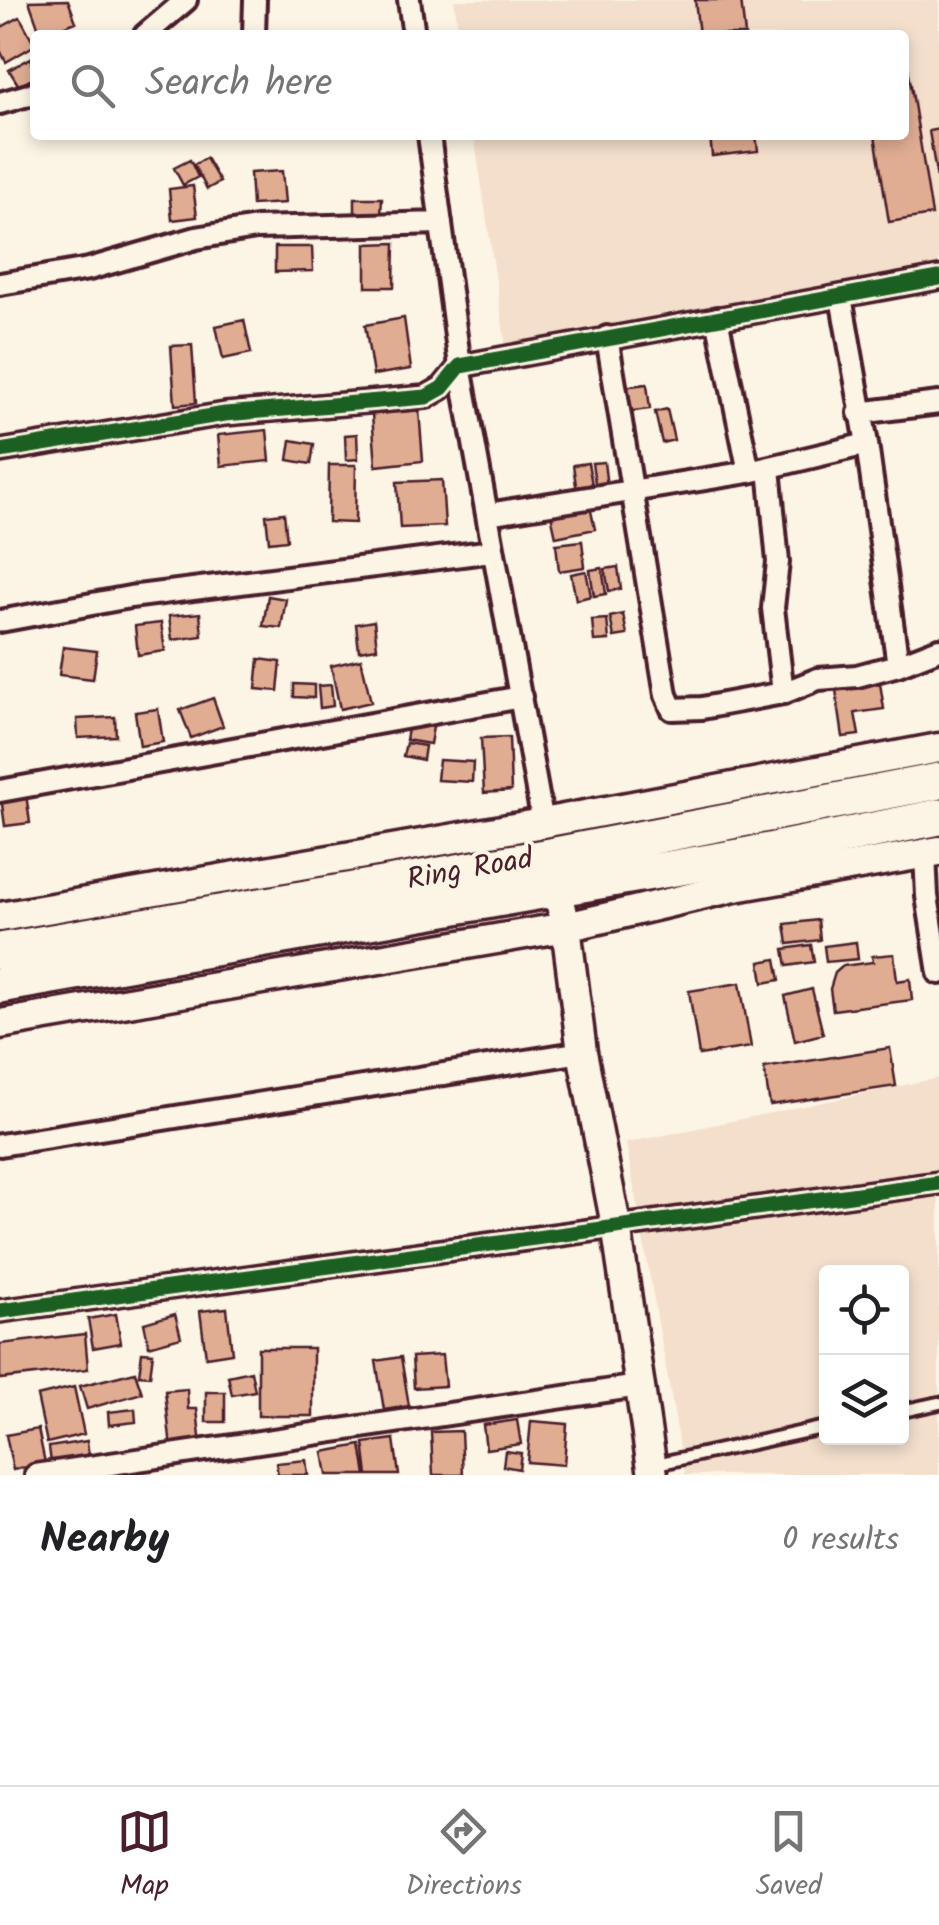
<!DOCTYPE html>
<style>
:root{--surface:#fff;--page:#f2f2f2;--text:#202124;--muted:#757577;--line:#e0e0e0;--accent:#4a1f2b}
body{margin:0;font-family:Kalam,sans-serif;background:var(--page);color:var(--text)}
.controls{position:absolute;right:30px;bottom:30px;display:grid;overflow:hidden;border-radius:10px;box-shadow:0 5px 15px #0003}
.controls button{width:90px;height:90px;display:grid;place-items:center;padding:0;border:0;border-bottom:2px solid var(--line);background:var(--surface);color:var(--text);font:50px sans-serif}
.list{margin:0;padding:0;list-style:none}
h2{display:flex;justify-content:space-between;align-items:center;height:130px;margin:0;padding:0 40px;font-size:42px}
h2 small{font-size:32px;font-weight:400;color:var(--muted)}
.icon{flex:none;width:55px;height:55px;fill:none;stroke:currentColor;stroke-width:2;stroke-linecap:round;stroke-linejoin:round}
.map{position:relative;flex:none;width:939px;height:1475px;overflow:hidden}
.search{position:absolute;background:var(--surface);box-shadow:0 5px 15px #0003;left:30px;right:30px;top:30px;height:110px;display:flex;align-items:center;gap:25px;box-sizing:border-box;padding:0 35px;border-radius:10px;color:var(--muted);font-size:38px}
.sheet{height:310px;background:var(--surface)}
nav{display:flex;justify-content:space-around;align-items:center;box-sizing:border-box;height:140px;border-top:2px solid var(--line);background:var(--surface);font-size:28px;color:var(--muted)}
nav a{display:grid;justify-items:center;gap:5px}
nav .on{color:var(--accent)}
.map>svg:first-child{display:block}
</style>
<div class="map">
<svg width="939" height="1475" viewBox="0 0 939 1475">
<rect width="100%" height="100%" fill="#fcf5e5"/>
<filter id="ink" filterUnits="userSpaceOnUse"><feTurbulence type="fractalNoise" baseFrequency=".01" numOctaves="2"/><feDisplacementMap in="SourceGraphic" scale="20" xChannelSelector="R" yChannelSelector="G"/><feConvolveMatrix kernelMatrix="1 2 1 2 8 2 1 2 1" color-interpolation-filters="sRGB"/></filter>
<g filter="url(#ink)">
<path fill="#f4dfcc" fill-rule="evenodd" d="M 454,0 L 939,0 L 939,288 L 509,367 L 474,135 L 904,135 L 904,35 L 459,35 Z
M 939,1078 L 939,1475 L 685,1475 L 626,1143 ZM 826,1272 L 902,1272 L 902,1438 L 826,1438 Z"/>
<path fill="#e0ad93" stroke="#4a1f2b" stroke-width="2.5" d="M 68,0 L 76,22 L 41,35 L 29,1 Z
M 695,0 L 741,0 L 745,35 L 699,35 Z
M 20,17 L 35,45 L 6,62 L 0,50 L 0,28 Z
M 31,58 L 35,77 L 19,86 L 9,70 Z
M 904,61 L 907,61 L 932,215 L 889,222 L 875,135 L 904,135 Z
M 939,129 L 939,191 L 929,131 Z
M 710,135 L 756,135 L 758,151 L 712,156 Z
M 206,158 L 220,182 L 207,189 L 194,165 Z
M 190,160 L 198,177 L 183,185 L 174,168 Z
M 282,171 L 285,203 L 252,205 L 250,173 Z
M 193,186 L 197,217 L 172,220 L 169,189 Z
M 355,198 L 382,198 L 381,215 L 355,214 Z
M 395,243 L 394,287 L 366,287 L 366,244 Z
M 275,247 L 312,247 L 313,271 L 275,272 Z
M 404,318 L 411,369 L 373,375 L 365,325 Z
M 244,320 L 251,353 L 223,359 L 216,326 Z
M 192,345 L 196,403 L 175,405 L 171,346 Z
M 647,384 L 650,409 L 625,412 L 622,387 Z
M 667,409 L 674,440 L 662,443 L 655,412 Z
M 419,410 L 423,461 L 376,466 L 372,414 Z
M 267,430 L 270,461 L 221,466 L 218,435 Z
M 357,434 L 358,459 L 346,460 L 345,435 Z
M 291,440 L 314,444 L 311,464 L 288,460 Z
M 604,462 L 607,487 L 596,489 L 592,463 Z
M 588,463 L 593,490 L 577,492 L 573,465 Z
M 329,465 L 356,465 L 355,523 L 328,522 Z
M 442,480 L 445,526 L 400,528 L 397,482 Z
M 589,502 L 595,529 L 556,537 L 550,510 Z
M 284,513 L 287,540 L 269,542 L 266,515 Z
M 582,541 L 585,567 L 559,571 L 556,544 Z
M 618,567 L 621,589 L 609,591 L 605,569 Z
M 602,568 L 606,594 L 594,596 L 590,570 Z
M 586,571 L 591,596 L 576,600 L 571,574 Z
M 268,596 L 286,599 L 281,628 L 263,626 Z
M 200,613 L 202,636 L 172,640 L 169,616 Z
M 623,614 L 627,635 L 614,637 L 610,617 Z
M 607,619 L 609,640 L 594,641 L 592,620 Z
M 374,621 L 377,648 L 359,651 L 356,624 Z
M 161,623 L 165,651 L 138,655 L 135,626 Z
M 63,647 L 97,651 L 93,679 L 59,675 Z
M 259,659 L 281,662 L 278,691 L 256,689 Z
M 361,659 L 371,702 L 340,709 L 331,666 Z
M 880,683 L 884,709 L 855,713 L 859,735 L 843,737 L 836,690 Z
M 294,684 L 314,685 L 314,698 L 294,697 Z
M 331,685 L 333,706 L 320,708 L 318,686 Z
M 213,698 L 223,726 L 191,738 L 180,710 Z
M 158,709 L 163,742 L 140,746 L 135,712 Z
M 115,717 L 116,736 L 78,738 L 77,719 Z
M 409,723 L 433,727 L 430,744 L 406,740 Z
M 509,737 L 511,791 L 484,793 L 481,738 Z
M 406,743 L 425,746 L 423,760 L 403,756 Z
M 439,760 L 473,762 L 472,782 L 437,780 Z
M 26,794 L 30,823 L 5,826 L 1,797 Z
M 818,920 L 820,940 L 788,944 L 785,924 Z
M 856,942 L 858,959 L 826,962 L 824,946 Z
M 811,945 L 814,962 L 787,966 L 784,949 Z
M 894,954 L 897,981 L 910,979 L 912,1000 L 833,1010 L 830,989 L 835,973 L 843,966 L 873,962 L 872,956 Z
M 776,959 L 780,980 L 763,983 L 760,962 Z
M 740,983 L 751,1047 L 699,1055 L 689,991 Z
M 812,989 L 823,1034 L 795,1041 L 785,996 Z
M 890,1048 L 896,1086 L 770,1105 L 764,1068 Z
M 227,1308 L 232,1353 L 206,1357 L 200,1311 Z
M 116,1314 L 121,1343 L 93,1348 L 88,1319 Z
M 175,1314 L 181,1337 L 149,1346 L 144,1323 Z
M 85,1334 L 88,1369 L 0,1379 L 0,1344 Z
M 258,1348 L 313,1348 L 313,1416 L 258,1416 Z
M 142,1352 L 153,1353 L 150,1376 L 139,1375 Z
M 442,1355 L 445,1386 L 414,1388 L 412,1357 Z
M 401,1357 L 409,1406 L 384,1410 L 376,1361 Z
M 251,1371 L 255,1391 L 232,1395 L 228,1376 Z
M 135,1372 L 142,1393 L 87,1409 L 80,1386 Z
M 74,1387 L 84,1434 L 47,1443 L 37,1396 Z
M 187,1389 L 188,1409 L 197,1409 L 201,1446 L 171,1449 L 165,1391 Z
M 206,1392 L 225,1392 L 225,1422 L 206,1422 Z
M 135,1409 L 136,1422 L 109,1425 L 108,1412 Z
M 517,1420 L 521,1444 L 486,1449 L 483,1425 Z
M 531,1421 L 567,1424 L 564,1465 L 527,1462 Z
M 38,1429 L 45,1463 L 13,1470 L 6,1435 Z
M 461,1431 L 463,1475 L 433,1475 L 431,1432 Z
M 394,1439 L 399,1475 L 368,1475 L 364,1443 Z
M 87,1441 L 89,1457 L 51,1463 L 49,1447 Z
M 361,1445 L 366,1475 L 327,1475 L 323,1452 Z
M 505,1451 L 521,1453 L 519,1469 L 503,1466 Z
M 306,1460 L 308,1475 L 278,1475 L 276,1463 Z"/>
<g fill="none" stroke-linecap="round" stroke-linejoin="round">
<defs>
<path id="lane" d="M 902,1411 L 939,1403
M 652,1465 L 826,1427"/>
<path id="street" d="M 409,0 L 414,35
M 145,35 L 186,0
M 254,35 L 255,0
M 0,103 L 35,93
M 429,135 L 460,366 L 543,823
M 0,284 L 89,269 L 196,238 L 256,228 L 441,223
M 841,297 L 867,444 L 898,665
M 717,318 L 749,472
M 607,337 L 666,695 L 672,709 L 702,708 L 783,693 L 818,679 L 857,676 L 898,665 L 939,649
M 859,413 L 939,403
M 0,451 L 225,414 L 426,397 L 442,388 L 460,366 L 939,278
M 769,468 L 778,562 L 773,608 L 783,693
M 488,514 L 749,472 L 867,444
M 0,621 L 130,597 L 493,551
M 0,791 L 521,697
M 925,854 L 927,896 L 939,973
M 0,1145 L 582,1052
M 0,1311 L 939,1183
M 36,1475 L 639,1386"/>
<path id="secondary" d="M 553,870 L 566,927 L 582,1052 L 616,1225 L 653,1475
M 0,917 L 543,823 L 939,748
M 0,1024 L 566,927 L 735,887 L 939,851"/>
<path id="highway" d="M 0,951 L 550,856 L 939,781
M 0,985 L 744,856 L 939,817"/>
</defs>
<use href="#lane" stroke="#4a1f2b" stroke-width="18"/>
<use href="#street" stroke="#4a1f2b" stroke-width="28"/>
<use href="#secondary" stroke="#4a1f2b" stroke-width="35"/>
<use href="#highway" stroke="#4a1f2b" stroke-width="42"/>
<use href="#lane" stroke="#fcf5e5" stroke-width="10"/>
<use href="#street" stroke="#fcf5e5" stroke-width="20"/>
<use href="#secondary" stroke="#fcf5e5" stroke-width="28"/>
<use href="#highway" stroke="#fcf5e5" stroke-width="35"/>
<defs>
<path id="cycleway" d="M 0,451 L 225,414 L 426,397 L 442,388 L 460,366 L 939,278
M 0,1311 L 939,1183"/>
</defs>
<use href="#cycleway" stroke="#fcf5e5" stroke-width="21"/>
<use href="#cycleway" stroke="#1b5e20" stroke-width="15"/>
</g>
</g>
<g text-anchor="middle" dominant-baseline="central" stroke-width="8" stroke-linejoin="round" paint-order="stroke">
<g font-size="30" fill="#4a1f2b" stroke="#fcf5e5">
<text transform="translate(470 870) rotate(-10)">Ring Road</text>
</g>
</g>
</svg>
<div class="controls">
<button><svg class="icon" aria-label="locate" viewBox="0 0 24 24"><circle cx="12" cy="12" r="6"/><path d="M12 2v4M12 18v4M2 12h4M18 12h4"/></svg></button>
<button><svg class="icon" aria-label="layers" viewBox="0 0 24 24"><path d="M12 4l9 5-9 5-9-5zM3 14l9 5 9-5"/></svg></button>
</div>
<div class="search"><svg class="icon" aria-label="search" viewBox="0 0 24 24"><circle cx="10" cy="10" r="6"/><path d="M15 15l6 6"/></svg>Search here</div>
</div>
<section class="sheet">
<h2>Nearby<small>0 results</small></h2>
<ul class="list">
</ul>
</section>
<nav>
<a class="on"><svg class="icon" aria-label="map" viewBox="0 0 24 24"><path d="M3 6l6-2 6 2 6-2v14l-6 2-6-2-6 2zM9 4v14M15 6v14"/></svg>Map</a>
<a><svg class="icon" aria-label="directions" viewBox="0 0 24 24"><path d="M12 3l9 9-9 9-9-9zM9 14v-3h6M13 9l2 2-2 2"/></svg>Directions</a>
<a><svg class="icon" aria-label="saved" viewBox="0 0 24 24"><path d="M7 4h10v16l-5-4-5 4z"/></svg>Saved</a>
</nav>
